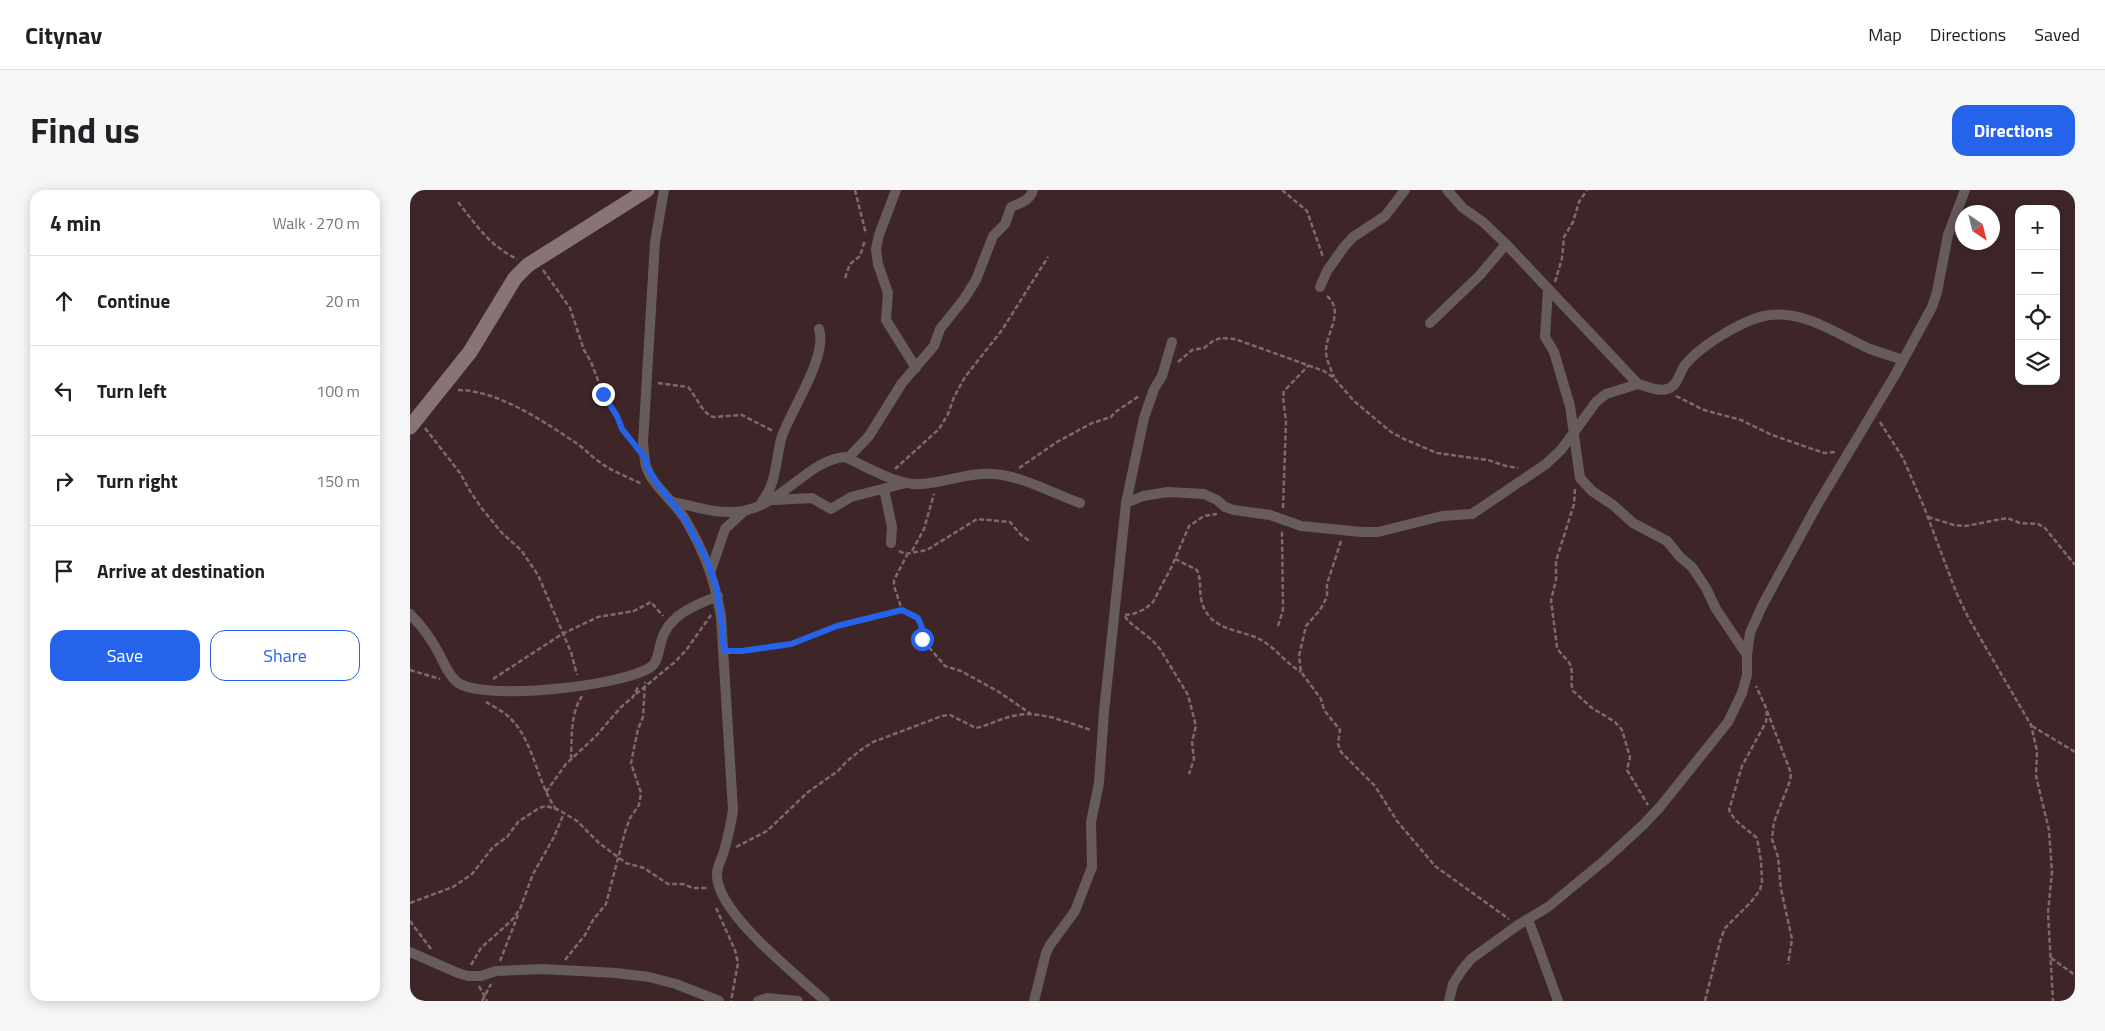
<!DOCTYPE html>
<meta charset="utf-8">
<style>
:root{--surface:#fff;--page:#f6f6f6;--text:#202124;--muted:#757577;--line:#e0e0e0;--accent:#2563eb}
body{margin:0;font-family:"Titillium Web",sans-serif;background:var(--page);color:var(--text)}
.controls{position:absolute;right:15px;top:15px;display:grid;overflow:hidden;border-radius:10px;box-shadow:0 2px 12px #0003}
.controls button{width:45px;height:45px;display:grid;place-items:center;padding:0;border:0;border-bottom:1px solid var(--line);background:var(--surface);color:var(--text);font:25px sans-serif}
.compass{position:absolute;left:1545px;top:15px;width:45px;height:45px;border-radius:50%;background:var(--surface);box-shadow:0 2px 12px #0003;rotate:145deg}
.stop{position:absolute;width:15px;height:15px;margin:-11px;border:4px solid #2563eb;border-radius:50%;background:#fff}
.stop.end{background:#2563eb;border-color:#fff;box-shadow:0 1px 5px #0008}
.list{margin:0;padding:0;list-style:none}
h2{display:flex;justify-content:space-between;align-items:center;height:65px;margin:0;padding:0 20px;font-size:21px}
h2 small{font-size:16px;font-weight:400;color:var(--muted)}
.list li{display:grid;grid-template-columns:32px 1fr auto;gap:15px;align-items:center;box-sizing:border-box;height:90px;padding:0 20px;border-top:1px solid var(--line)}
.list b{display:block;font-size:19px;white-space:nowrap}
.list em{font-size:16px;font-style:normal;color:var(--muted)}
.actions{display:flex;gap:10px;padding:15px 20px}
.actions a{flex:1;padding:11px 0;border:1px solid var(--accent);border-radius:15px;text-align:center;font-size:18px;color:var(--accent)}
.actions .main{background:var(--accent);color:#fff}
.icon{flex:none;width:28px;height:28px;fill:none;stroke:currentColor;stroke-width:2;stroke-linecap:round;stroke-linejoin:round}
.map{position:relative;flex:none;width:1665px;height:811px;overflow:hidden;border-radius:15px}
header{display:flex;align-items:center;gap:30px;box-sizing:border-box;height:70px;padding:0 25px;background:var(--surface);border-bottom:1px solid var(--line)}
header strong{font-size:24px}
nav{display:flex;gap:28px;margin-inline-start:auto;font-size:18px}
.intro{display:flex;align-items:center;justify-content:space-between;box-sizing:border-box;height:120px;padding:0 30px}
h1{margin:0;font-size:35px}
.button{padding:12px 22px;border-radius:15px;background:var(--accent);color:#fff;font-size:18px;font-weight:700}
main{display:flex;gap:30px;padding:0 30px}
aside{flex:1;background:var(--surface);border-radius:15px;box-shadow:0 2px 12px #0003}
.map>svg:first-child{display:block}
</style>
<header>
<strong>Citynav</strong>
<nav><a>Map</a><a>Directions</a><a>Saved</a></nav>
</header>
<div class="intro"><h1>Find us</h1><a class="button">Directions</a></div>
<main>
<aside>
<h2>4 min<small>Walk · 270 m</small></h2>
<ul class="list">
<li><svg class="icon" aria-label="ahead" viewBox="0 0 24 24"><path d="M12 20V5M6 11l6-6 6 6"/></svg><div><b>Continue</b></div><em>20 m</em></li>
<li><svg class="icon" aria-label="left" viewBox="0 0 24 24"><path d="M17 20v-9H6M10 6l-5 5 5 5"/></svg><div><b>Turn left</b></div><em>100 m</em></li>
<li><svg class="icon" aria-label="right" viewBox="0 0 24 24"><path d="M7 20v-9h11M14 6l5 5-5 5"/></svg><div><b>Turn right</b></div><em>150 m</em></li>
<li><svg class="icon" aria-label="arrive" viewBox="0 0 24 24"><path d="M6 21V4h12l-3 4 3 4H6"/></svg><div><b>Arrive at destination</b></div></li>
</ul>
<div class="actions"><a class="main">Save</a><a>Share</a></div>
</aside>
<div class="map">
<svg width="1665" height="811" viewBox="0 0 1665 811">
<rect width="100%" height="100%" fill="#3e2628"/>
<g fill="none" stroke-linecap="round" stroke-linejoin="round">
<path stroke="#7e6a6b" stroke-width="2.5" stroke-dasharray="5 2.5" stroke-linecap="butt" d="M 445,0 L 456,44
M 872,0 L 897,21 L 913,67
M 48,12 C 66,35 80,56 107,69
M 133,80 L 160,118 L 174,160 L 181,172 L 196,211 L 222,253
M 435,88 L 440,74 L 450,66 L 455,50
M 1145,92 L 1152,68 L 1154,47 L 1163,32 L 1169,12 L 1177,0
M 917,106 C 935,121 916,143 916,161 C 916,170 921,179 924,187
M 768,172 L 782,160 L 794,158 L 803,151 L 811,148 L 825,149 L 914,181 L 924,188 L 944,211 L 981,242 L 994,249 L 1027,263 L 1078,270 L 1096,276 L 1108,278
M 248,193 L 278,197 C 287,207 291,222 303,227 L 332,225 L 363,241
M 48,200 C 87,200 135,232 166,253 C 175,259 182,267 191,273 C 203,282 218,287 232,294
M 1266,206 L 1294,220 L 1331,230 L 1362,245 L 1414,263 L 1426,262
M 1470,232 L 1493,268 L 1514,317 L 1546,402 L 1558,427 L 1621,535 L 1627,561 L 1626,586 L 1639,640 L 1642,682 L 1638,723 L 1643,811
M 15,238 L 50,283 L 60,301 L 73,320 L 92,343 L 111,360 L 128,385 L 161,462 L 167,485
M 609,278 L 647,252 L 682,233 L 701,227 L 704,223 L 729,206
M 485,279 L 529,239 L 538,224 L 544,207 L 555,187 L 592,140 L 638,67
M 1165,299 L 1164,314 L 1146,371 L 1146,390 L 1141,410 L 1147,457 C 1150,465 1159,469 1161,477 C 1163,485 1160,494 1163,501 L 1182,518 L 1205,532 L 1212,540 L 1220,567 L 1217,580 L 1238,615
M 873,318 L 876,231 L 873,208 L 874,201 L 899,175
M 1518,327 L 1544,335 L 1556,336 L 1597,328 L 1610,333 L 1628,334 L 1635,338 L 1665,375
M 931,351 L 917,394 L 917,407 L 910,420 L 896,436 L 889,466 L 891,482 L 911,509 L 914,520 L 930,540 L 928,554 L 931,562 L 965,596 L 987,631 L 1025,676 L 1099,729
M 489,361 L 495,364 L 517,360 L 567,329 L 600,332 L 611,345 L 621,352
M 502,361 L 514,339 L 524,304
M 498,363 L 484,390 L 484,396 L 492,420 L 503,424 L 511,432 L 512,449 L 535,476 L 551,481 L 589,502 L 621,524
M 765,369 L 787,380 C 793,393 787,406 795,420 C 805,439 827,440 845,447 C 863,454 875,473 891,482
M 715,425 L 723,424 L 735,419 L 743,412 L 762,376 L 779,336 L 794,326 L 807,324
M 715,426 L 718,431 L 742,450 L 750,459 L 778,505 L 786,536 L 782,552 L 784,569 L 779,584
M 868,436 L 873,420 L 872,341
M 322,461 L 381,454 L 427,436 L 492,420
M 0,480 L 30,489
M 83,489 L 152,444 L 188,427 L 224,421 L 241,412 L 253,426
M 226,504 L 266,471 L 277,459 L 301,425
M 76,512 C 84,517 95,522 101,529 C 124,552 127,593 146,619
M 1357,521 L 1381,583 L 1380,591 L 1364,632 L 1362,649 L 1368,667 L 1371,699 L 1382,749 L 1378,774
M 1622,536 L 1665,562
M 161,569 C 162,549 160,524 172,506
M 136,602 L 156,574 L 186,546 L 211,517 L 223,507 L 229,495
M 326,657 L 357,641 L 398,602 L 428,581 L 436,572 L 452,559 L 463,552 L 532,526 L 540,525 L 566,538 C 580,535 593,527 608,525 C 632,521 659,533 681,540
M 0,713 L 43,697 L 62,684 L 83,657 L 97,647 L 108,632 L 129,618 L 136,616 L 149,620 L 167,631 L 189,653 L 216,673 L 234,678 L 258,694 L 273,694 L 283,698 L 299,698
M 306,718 L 325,760 L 328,773 L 321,811
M 0,731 L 21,759
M 1641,768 L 1665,785
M 155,770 L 175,745 L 183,730 L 196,714 L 215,642 L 220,628 L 229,615 L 231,603 L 221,573 L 228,539 L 233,527 L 235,492
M 90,771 L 108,725
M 61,775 L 71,758 L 102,730 L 110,719 L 123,684 L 144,647 L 154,623
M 69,796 L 77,811
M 72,811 L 81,794
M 1295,811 L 1311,748 L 1315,738 L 1341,712 L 1350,700 L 1352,691 L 1351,671 L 1347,648 C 1336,638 1326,634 1319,620 L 1332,576 L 1356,532 L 1357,520 L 1346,496"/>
<path stroke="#675b5c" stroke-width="10" d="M 254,0 L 245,52 L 233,253 C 234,260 234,268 236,276 C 242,296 264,311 275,329 C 295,363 304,388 311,426 L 323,620 C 321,634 318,647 314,661 C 312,669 306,677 307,686 C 308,724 387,785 415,811
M 486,0 L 469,45 L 466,59 L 468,74 L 478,103 L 476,130 L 506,178
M 1037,0 L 1053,18 L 1073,32 L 1096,54 L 1228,194 C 1236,196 1249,202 1257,199 C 1268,196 1269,183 1275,175 C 1290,156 1335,128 1360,125 C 1396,121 1429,145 1460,159 C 1471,163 1482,166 1493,170
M 910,97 L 917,81 L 934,57 L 943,47 L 975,26 L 995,0
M 1138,99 L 1135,147 L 1144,162 L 1160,216 L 1170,288 L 1182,301 L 1203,315 L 1223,333 L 1257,351 L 1270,367 L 1282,377 L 1296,398 L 1306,419 L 1337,465
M 1020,133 L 1070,85 L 1096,54
M 438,268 L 459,246 L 492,193 L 524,156 L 530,139 L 554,109 L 566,90 L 583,46 L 595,34 L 601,17 C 610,13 620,11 623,0
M 474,299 L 482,337 L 481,353
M 364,310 L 402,308 L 421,319 L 441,307 L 496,293
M 264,312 C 285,317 311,325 333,321 C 373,314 398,270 435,267 C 455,276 488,296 510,294 C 535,293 558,282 583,284 C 610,285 644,304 670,313
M 716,313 L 733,306 L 758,302 L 794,304 L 807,310 L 815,317 L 824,320 L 860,325 L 891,336 L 951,342 L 968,342 L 1032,326 L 1062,324 L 1136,274 L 1151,260 L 1186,212 L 1196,204 L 1228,194
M 350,315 C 353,309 358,304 360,298 C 367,282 367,262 372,246 C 382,218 418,166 409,139
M 301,380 L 315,339 L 334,321
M 0,424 C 10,434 20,447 27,460 C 33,470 37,484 47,492 C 72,512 217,496 242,476 C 248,471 249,459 251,452 C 258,425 285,415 308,406
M 1118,729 L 1148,811
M 0,762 L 48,783 L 58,786 L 71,786 L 86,781 L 132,779 L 206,783 L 239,787 L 266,794 L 309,811
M 348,811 L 357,808 L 388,811
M 624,811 L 636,763 L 640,755 L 665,721 L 682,677 L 681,632 L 689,593 L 694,522 L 716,313 L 734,228 L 744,199 L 752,186 L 762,152
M 1039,811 L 1043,794 L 1052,780 L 1061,769 L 1108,735 L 1138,717 L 1195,670 L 1233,635 L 1250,617 L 1318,532 L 1332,503 L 1337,485 L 1337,465 L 1340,443 L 1352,416 L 1406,317 L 1485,185 L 1522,117 L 1527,102 L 1538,45 L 1555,0"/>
<path stroke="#877475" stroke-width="15" d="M 0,237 L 60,162 L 105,88 L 118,75 L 237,0"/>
</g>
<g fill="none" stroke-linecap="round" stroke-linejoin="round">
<path stroke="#2563eb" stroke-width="6" d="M 193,204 L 207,226 L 212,239 L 236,269 L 237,277 L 246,292 L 274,328 L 297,370 L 306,396 L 311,426 L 314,461 L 332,461 L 381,454 L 427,436 L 492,420 L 508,428 L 512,438 L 512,449"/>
</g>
</svg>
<div class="controls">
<button>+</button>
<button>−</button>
<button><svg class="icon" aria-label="locate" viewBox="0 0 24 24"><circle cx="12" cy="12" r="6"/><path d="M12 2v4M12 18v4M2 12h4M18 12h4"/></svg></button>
<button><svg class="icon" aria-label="layers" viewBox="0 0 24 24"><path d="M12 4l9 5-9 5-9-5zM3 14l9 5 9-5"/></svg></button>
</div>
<svg class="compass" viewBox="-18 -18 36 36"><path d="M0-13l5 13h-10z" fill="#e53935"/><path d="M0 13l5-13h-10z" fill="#757577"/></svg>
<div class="stop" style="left:512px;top:449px"></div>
<div class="stop end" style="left:193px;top:204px"></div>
</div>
</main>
